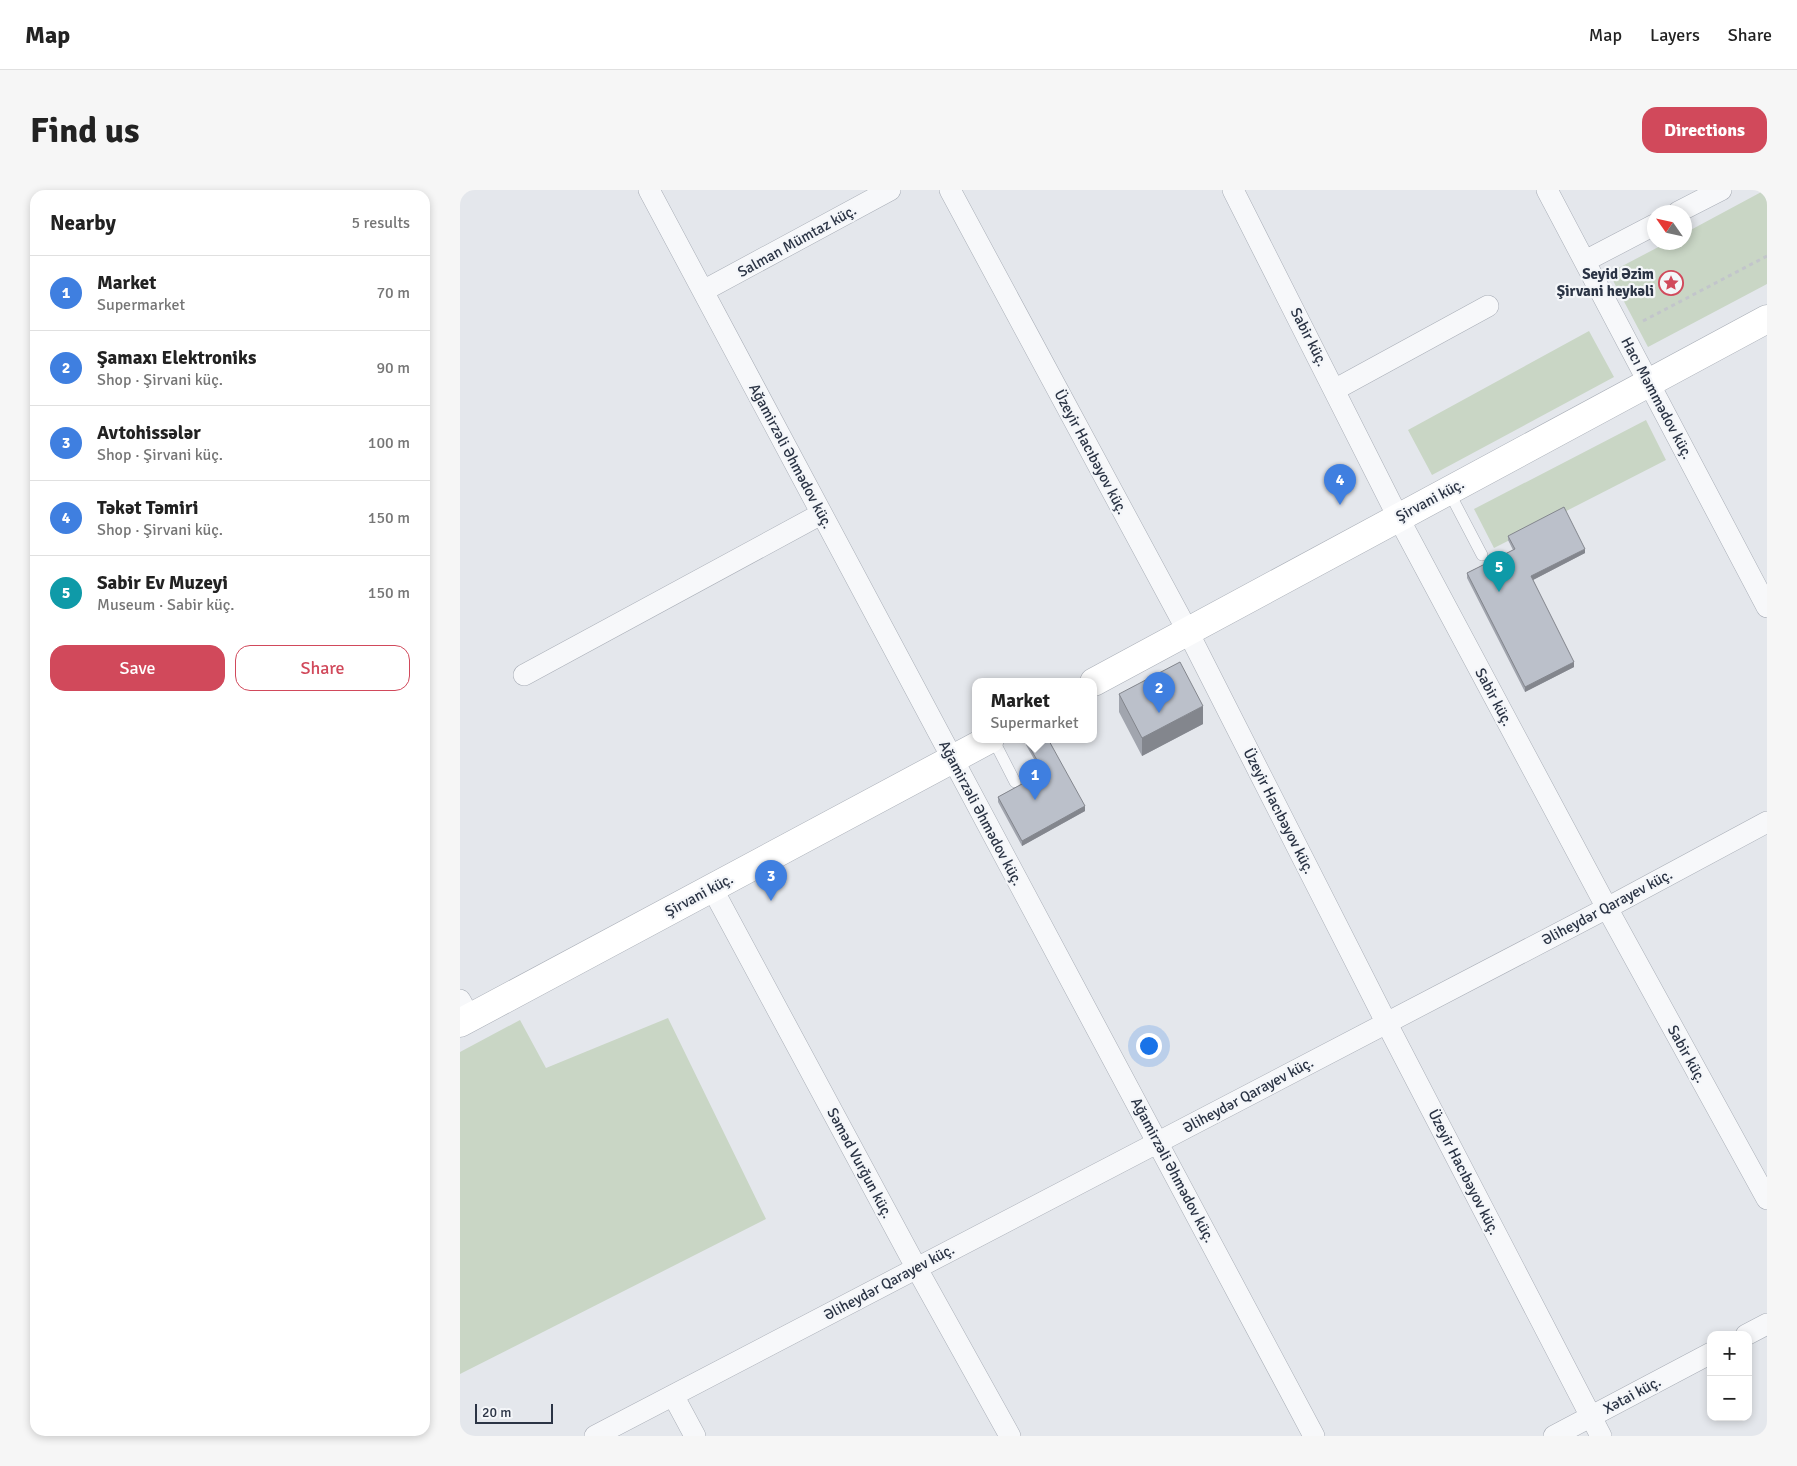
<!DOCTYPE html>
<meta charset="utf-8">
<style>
:root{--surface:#fff;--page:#f6f6f6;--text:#222;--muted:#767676;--line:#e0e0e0;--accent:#d1495b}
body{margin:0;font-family:Signika,sans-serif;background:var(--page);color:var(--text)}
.controls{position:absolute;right:15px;bottom:15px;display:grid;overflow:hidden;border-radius:10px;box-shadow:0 2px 8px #0003}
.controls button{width:45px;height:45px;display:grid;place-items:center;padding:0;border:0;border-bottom:1px solid var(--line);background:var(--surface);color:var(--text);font:25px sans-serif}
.compass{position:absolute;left:1187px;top:15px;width:45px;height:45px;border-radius:50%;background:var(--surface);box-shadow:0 2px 8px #0003;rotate:304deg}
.scale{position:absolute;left:15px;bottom:12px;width:78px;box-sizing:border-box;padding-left:5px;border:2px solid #2b3445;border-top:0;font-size:14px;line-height:18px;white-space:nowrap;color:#2b3445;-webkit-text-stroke:4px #f4f6f9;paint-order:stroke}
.you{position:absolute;left:688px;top:855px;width:18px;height:18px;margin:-12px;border:4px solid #fff;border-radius:50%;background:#1a73e8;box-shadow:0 0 0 8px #1a73e833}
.badge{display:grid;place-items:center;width:32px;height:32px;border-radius:50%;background:var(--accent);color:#fff;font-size:16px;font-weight:700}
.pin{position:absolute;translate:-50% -41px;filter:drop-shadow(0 1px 2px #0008)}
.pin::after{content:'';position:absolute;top:26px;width:18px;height:15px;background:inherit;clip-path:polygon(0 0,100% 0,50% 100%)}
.popup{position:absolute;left:512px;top:488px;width:125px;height:65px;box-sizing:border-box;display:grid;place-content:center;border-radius:10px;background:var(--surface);filter:drop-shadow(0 1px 4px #0005);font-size:16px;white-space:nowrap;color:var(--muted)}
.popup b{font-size:19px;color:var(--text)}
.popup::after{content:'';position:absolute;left:50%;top:100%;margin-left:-10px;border:10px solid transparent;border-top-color:var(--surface)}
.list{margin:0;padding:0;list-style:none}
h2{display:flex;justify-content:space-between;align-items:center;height:65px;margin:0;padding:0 20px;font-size:21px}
h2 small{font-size:16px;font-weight:400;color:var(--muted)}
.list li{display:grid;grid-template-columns:32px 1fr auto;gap:15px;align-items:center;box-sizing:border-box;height:75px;padding:0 20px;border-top:1px solid var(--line)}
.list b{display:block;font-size:19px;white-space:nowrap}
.list p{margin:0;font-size:16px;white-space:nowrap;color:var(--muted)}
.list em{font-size:16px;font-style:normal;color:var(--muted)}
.actions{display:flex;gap:10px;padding:15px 20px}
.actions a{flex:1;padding:11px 0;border:1px solid var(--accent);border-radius:15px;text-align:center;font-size:18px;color:var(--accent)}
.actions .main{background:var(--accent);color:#fff}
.map{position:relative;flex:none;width:1307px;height:1246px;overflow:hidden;border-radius:15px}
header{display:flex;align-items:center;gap:30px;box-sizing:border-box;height:70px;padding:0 25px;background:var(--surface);border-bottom:1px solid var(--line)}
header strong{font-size:24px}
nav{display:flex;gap:28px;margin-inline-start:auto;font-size:18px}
.intro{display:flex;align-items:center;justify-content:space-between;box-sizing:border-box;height:120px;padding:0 30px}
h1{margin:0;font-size:35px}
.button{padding:12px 22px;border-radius:15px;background:var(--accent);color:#fff;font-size:18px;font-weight:700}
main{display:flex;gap:30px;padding:0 30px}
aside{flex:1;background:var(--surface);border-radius:15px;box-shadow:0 2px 8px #0003}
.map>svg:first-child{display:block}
</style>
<header>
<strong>Map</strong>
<nav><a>Map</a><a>Layers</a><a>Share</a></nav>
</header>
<div class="intro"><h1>Find us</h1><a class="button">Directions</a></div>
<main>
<aside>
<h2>Nearby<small>5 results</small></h2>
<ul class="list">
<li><span class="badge" style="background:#3f7fe0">1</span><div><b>Market</b><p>Supermarket</p></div><em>70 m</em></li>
<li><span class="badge" style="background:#3f7fe0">2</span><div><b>Şamaxı Elektroniks</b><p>Shop · Şirvani küç.</p></div><em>90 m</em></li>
<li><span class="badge" style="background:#3f7fe0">3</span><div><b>Avtohissələr</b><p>Shop · Şirvani küç.</p></div><em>100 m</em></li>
<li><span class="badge" style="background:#3f7fe0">4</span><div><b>Təkət Təmiri</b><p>Shop · Şirvani küç.</p></div><em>150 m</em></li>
<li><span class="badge" style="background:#0f9aa8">5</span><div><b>Sabir Ev Muzeyi</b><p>Museum · Sabir küç.</p></div><em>150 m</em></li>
</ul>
<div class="actions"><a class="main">Save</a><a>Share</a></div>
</aside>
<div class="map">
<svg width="1307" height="1246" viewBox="0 0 1307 1246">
<rect width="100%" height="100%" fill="#e4e7ec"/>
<path fill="#c9d6c5" d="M 1305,0 L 1307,0 L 1307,94 L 1188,157 L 1149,83 L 1206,53 L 1224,52 L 1225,43 Z
M 1129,141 L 1154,187 L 972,285 L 948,240 Z
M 1186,230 L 1206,270 L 1034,358 L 1014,319 Z
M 208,828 L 306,1029 L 0,1184 L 0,862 L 60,830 L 86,878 Z"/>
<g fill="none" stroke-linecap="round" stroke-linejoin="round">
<defs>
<path id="lane" d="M 988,300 L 1022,365
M 533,549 L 555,592"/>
<path id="street" d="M 189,0 L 854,1246
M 490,0 L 727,440 L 926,832 L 1141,1246
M 773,0 L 938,327 L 1147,718 L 1307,1009
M 1087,0 L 1307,417
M 1218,22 L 1261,0
M 1125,71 L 1194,35
M 243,101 L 430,0
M 876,199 L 1028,116
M 64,485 L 361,324
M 252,698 L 456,1077 L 550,1246
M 0,810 L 10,828
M 1286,1145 L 1307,1134
M 214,1207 L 235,1246
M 135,1246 L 1147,718 L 1307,632
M 1094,1246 L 1251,1163"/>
<path id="secondary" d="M 634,492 L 1307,129
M 0,833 L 530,549"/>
</defs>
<use href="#lane" stroke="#a9aeb7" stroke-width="12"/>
<use href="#street" stroke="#a9aeb7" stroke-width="22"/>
<use href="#secondary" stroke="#a9aeb7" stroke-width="29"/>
<path stroke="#c2c5cb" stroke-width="3" stroke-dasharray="4 4" stroke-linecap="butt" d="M 1183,131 L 1307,66"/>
<use href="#lane" stroke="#f7f8fa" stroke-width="11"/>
<use href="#street" stroke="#f7f8fa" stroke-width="21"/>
<use href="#secondary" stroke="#fff" stroke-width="28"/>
</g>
<path fill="#a1a5ae" d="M 1048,346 L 1125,363 L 1073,390 L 1114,477 L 1065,502 L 1007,388 L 1007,383 L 1053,360 L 1048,350 Z
M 659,504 L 743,534 L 682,566 L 659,522 Z
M 566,551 L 625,621 L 562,656 L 538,612 L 538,607 L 582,583 L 566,555 Z"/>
<path fill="#83868d" d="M 1125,359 L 1125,363 L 1071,391 L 1071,386 Z
M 1114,472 L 1114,477 L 1065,502 L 1065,497 Z
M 743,516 L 743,534 L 682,566 L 682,548 Z
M 625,616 L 625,621 L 562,656 L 562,651 Z"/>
<path fill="#bbc0ca" stroke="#83868d" d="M 1104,317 L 1125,359 L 1071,386 L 1114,472 L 1065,497 L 1007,383 L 1055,359 L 1048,346 Z
M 720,472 L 743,516 L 682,548 L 659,504 Z
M 570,549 L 588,549 L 625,616 L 562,651 L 538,607 L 584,582 L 566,551 Z"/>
<defs>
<symbol id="sight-ring" viewBox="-11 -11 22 22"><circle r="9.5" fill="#f4f6f9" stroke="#d1495b" stroke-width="1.5"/><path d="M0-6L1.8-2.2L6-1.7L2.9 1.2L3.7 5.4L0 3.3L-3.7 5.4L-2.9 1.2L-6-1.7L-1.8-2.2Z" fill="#d1495b"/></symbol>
</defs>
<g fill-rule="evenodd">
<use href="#sight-ring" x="1197" y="79" width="28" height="28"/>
</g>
<g text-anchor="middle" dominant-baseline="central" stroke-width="4.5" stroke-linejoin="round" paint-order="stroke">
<g font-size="15" fill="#2b3445" stroke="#f4f6f9">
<text transform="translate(337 51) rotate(-29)">Salman Mümtaz küç.</text>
<text transform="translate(849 147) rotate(63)">Sabir küç.</text>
<text transform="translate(1197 208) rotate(62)">Hacı Məmmədov küç.</text>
<text transform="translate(631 262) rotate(62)">Üzeyir Hacıbəyov küç.</text>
<text transform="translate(331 266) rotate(62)">Ağamirzəli Əhmədov küç.</text>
<text transform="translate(970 310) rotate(-28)">Şirvani küç.</text>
<text transform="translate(1034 507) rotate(62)">Sabir küç.</text>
<text transform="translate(819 621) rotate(63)">Üzeyir Hacıbəyov küç.</text>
<text transform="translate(521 623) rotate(62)">Ağamirzəli Əhmədov küç.</text>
<text transform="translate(239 705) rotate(-28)">Şirvani küç.</text>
<text transform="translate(1147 717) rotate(-28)">Əliheydər Qarayev küç.</text>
<text transform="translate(1227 864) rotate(61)">Sabir küç.</text>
<text transform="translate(788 905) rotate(-28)">Əliheydər Qarayev küç.</text>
<text transform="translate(400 973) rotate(62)">Səməd Vurğun küç.</text>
<text transform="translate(713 980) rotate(62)">Ağamirzəli Əhmədov küç.</text>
<text transform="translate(1004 982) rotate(63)">Üzeyir Hacıbəyov küç.</text>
<text transform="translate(429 1092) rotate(-28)">Əliheydər Qarayev küç.</text>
<text transform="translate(1172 1205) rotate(-28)">Xətai küç.</text>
</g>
<g font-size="15" font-weight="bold" fill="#2b3445" stroke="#f4f6f9" text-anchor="end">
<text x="1194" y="84">Seyid Əzim<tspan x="1194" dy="17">Şirvani heykəli</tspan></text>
</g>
</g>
</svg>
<div class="controls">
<button>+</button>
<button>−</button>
</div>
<svg class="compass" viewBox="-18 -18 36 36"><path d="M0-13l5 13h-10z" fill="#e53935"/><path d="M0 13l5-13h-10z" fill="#767676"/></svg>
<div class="scale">20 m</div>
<div class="you"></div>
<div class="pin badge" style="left:575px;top:610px;background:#3f7fe0">1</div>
<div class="popup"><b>Market</b>Supermarket</div>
<div class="pin badge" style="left:699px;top:523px;background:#3f7fe0">2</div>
<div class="pin badge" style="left:311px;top:711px;background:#3f7fe0">3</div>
<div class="pin badge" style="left:880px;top:315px;background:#3f7fe0">4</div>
<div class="pin badge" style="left:1039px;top:402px;background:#0f9aa8">5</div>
</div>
</main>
